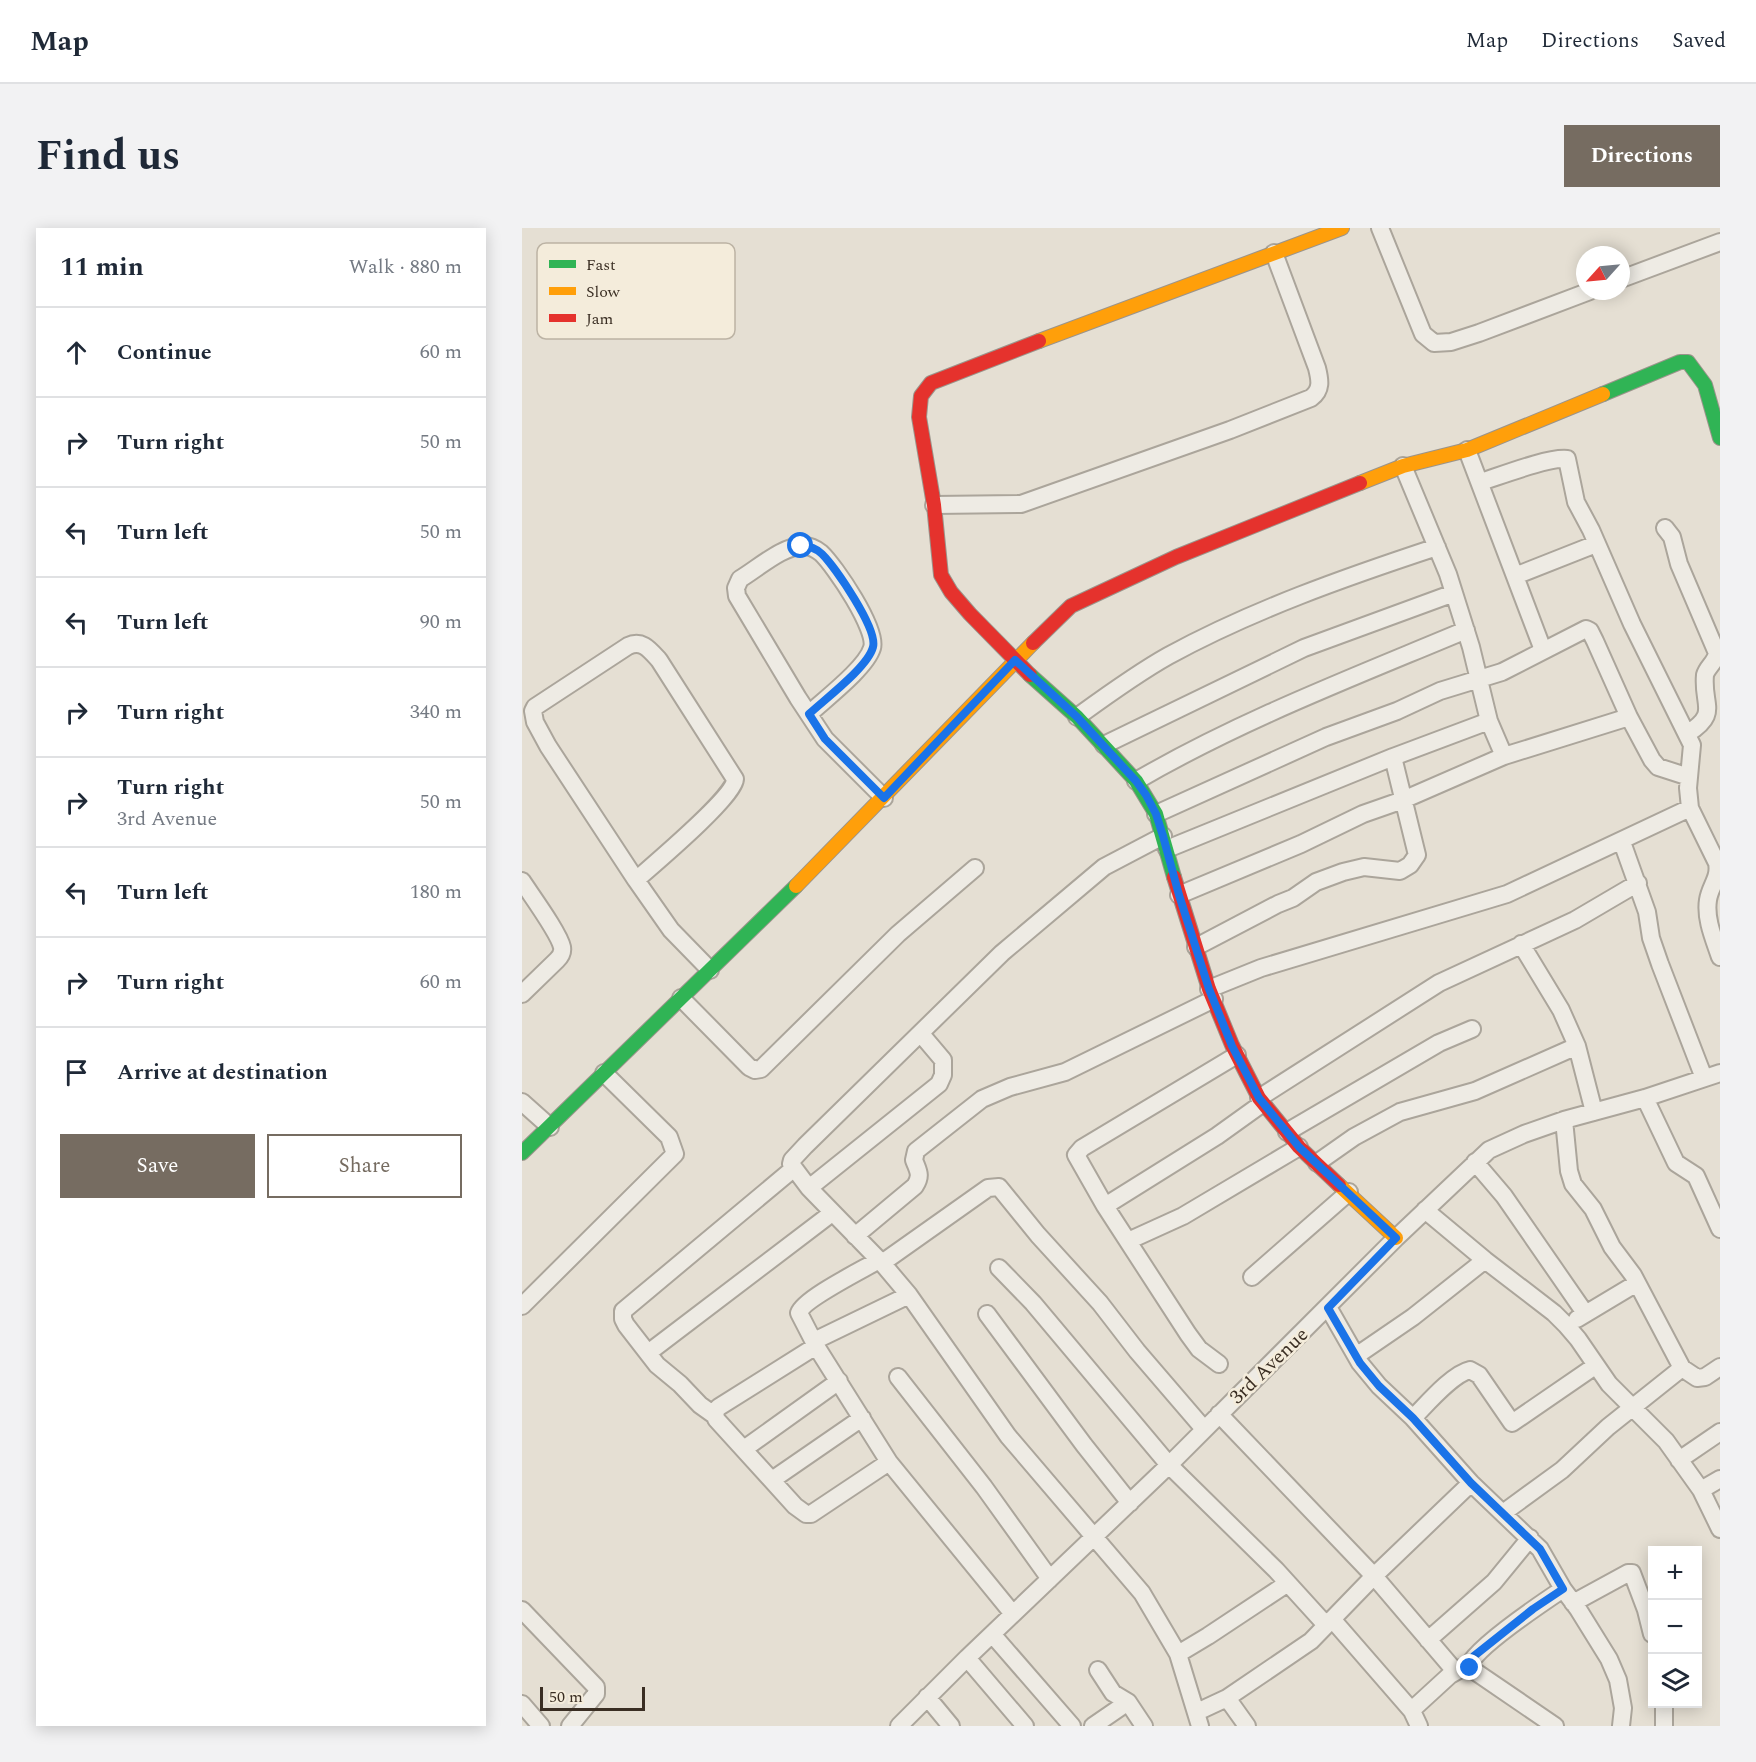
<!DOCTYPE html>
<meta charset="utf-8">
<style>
:root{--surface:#fff;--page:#f2f2f3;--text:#1f2937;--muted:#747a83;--line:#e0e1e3;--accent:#766c61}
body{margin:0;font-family:Spectral,serif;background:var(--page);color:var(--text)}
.controls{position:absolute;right:18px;bottom:18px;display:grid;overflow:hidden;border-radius:0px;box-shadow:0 3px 15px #0003}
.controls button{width:54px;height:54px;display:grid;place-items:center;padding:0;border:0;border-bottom:2px solid var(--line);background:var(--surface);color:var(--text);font:30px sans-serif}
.compass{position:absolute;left:1054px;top:18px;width:54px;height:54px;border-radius:50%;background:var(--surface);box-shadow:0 3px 15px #0003;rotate:243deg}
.scale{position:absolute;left:18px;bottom:15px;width:105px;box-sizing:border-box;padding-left:6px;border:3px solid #3a2e23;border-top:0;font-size:16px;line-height:21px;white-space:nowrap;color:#3a2e23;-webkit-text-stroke:4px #f4ecdb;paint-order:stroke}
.stop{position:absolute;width:18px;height:18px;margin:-14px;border:4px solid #1a73e8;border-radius:50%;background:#fff}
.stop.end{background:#1a73e8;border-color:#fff;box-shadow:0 2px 6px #0008}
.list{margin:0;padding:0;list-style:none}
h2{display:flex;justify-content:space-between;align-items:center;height:78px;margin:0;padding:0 24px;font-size:26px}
h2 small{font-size:20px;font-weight:400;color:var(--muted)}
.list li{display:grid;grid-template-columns:39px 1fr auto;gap:18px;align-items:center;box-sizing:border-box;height:90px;padding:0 24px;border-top:2px solid var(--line)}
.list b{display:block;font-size:22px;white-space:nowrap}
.list p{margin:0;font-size:20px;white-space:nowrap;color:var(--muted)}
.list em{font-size:20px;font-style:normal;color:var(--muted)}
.actions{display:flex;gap:12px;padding:18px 24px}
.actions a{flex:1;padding:14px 0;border:2px solid var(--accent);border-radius:0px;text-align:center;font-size:21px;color:var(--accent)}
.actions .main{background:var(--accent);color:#fff}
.icon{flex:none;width:33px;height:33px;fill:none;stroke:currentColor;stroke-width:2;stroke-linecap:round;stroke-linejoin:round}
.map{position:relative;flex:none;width:1198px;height:1498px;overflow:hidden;border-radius:0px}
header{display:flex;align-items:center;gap:36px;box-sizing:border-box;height:84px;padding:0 30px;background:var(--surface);border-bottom:2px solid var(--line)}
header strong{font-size:28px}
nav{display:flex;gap:33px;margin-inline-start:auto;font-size:21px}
.intro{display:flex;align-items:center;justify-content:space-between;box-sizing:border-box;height:144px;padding:0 36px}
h1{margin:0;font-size:42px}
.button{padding:15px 27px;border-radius:0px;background:var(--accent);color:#fff;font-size:21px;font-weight:700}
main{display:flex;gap:36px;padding:0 36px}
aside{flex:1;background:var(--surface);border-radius:0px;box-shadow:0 3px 15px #0003}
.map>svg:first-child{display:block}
</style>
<header>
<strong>Map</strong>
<nav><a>Map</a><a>Directions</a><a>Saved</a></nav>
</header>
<div class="intro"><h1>Find us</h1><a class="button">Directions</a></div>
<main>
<aside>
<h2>11 min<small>Walk · 880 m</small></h2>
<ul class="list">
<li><svg class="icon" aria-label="ahead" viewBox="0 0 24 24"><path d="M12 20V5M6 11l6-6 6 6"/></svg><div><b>Continue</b></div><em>60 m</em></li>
<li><svg class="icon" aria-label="right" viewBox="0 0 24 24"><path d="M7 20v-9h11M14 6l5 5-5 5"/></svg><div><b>Turn right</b></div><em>50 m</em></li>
<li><svg class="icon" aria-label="left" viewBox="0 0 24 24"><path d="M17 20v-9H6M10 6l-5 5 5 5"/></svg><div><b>Turn left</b></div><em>50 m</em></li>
<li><svg class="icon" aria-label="left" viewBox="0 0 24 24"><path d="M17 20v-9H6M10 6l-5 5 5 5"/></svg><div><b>Turn left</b></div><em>90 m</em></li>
<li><svg class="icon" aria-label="right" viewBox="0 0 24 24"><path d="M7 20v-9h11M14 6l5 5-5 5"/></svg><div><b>Turn right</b></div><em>340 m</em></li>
<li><svg class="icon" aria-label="right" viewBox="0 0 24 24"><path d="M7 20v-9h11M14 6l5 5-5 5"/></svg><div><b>Turn right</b><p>3rd Avenue</p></div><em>50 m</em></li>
<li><svg class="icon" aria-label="left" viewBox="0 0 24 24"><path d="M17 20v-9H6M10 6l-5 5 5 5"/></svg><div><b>Turn left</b></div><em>180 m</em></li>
<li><svg class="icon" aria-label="right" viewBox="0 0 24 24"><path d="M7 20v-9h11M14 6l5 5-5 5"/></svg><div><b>Turn right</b></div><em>60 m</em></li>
<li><svg class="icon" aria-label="arrive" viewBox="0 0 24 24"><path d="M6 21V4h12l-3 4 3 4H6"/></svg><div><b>Arrive at destination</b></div></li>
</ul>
<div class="actions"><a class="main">Save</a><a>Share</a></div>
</aside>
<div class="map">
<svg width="1198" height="1498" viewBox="0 0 1198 1498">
<rect width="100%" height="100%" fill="#e5dfd3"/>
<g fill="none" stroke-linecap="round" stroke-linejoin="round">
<defs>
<path id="street" d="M 858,0 L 901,106 L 912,115 L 929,114 L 957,105 L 1068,63
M 1099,51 L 1198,14
M 945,222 L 1021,422
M 881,238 L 926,346 L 949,419 L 967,493 L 982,528
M 959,254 C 978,248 1026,229 1045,231 L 1054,274 L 1069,302 L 1110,396 L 1170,517 L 1166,560 L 1168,580 L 1195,635 C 1198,650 1188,658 1186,672 C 1183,691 1192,711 1198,729
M 412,277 L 499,276 L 708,202 L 789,170 C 800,162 798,152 795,140 L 752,25
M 1143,300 L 1150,309 L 1157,336 L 1195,425 C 1194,434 1185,439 1183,447 C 1180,478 1198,485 1165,506
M 993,348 L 1074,316
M 287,486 C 303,471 344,440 350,420 C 356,402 313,338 299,325 C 294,321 288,318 282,318 C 263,316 235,341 218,351 L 214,360 L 215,368 L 276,470 L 303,511 L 362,570
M 555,489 C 584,468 614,446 646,428 C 730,382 824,349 915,319
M 582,517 L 782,420 L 932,365
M 614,553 C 719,492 832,449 944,402
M 634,586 L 804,509 L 875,483 L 918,463 L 980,444 L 1064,401 L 1068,403 L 1073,413 L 1107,489 L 1130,532 L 1136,539 L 1167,549
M 641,608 L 582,639 L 480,725 L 283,918 L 270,932 L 269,936 L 287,960 L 360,1035 L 387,1067 L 486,1208 L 620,1365 L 656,1426 L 678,1498
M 1100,614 L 1125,684 L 1129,710 L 1138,736 L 1182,850
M 645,621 L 871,529 L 967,493
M 114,652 C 131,637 213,568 213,551 L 137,432 C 128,422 120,411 106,418 L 13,479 L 11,483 L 13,494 L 26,518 L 114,652 L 149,702 L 188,742
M 0,653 C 9,667 37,705 40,719 C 41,724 39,728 35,732 L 0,766
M 657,667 L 779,616 L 841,586 L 881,572 L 982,528 L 1107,489
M 999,716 L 1039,782 L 1055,818 L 1072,884
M 674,719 L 756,676 L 771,670 L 794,654 L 821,644 L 842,639 L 878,643 L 888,637 L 895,627 L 871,529
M 687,761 L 739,740 L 985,666 L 1168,580
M 159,770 L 227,839 L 233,842 L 239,841 L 376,706 L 453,640
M 737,870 L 917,755 L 1053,692 L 1116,655
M 1123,870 L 1154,935 L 1174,948 L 1198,1001
M 0,874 L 28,899
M 1042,892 L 1047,943 L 1051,956 L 1071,981 L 1090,1019 L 1111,1047 L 1160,1140
M 765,904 L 917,815 L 950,801
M 953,934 L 982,968 L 1063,1085
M 795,935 L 832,909 L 878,884 L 953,863 L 1055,818
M 287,960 L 417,856 L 421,847 L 421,832 L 399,806
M 583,978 L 695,908 L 741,875
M 903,982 L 963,1032 L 1032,1085 L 1044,1097 L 1056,1111 L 1087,1156 L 1144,1213 L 1179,1262 L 1198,1301
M 333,1008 L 393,958 C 400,947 396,943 392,932 L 394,923 L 460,871 L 488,859 L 543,844 L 692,771
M 606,1013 L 661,988 L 777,919
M 357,1032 C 342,1041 281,1071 277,1085 L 294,1118 L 367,1234 L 491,1386
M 360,1035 L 466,960 L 477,959 L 516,1007 L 578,1075 L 615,1123 L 682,1201
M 477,1040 L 511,1075 L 647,1237 L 754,1342 L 804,1397
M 730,1049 L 827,964
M 0,1078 L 153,926 L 147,909 L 82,845
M 806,1079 L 838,1135 L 857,1158 L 891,1190 L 949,1255 L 1018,1321 L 1041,1361 L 1056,1381 L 1087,1431 L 1096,1452 L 1101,1480 L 1099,1498
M 465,1086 L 562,1217 L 608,1275
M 1055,1091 L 1115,1055
M 292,1113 L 387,1067
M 294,1118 L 197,1179 L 193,1183 L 194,1191 L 273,1278 L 284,1286 L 289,1286 L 367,1234
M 126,1125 L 310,985
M 834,1128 L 891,1089 L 963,1032
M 697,1136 L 677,1121 L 666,1106 L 583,978 L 554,927 L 560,920 L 715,827
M 376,1149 L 462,1259 L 528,1351
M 697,1186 L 852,1348 L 933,1443
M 192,1187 L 178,1177 L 158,1156 L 135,1137 L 104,1097 L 101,1091 L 101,1083 L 271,941
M 891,1190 C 904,1177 930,1146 948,1142 L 957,1147 L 990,1195 L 1073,1138
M 222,1221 L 317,1153
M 1157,1232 L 1198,1204
M 250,1252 L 340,1190
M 1179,1262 L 1198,1251
M 981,1285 L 1040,1242 L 1086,1199 L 1160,1140 L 1175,1150 L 1183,1149 L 1198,1139
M 1051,1375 L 1106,1345 L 1110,1345 L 1124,1382 L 1130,1406
M 0,1382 L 74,1459 L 74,1466 L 48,1498
M 810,1391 L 890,1483
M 470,1406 L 550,1498
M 906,1412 L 972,1354 L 1008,1310
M 656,1426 L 686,1408 L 766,1355
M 445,1430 L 503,1498
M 576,1442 L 591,1465 L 606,1474 L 622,1498
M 405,1469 L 429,1498
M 705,1470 L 725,1498
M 0,1476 L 19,1498
M 675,1484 L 705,1470 L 789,1413 L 852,1348 L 949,1255
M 377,1498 L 445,1430 L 647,1237 L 874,1010 L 967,922 L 1002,906 L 1042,892 L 1123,870 L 1198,845
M 571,1498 L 606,1474
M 897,1498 L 890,1483 L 892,1480 L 928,1447 L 942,1439
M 1033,1498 L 948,1440 L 947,1437 C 956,1418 1020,1375 1041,1361
M 1142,1498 L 1142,1476"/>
<path id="fast" d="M 1081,166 L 1158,134 L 1166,134 L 1183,157 L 1198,210
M 508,447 L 555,489 L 614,553 L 634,586 L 652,649
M 0,925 L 274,658"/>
<path id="slow" d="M 517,113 L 820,0
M 838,255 L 881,238 L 945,222 L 1081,166
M 274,658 L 511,415
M 817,957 L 874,1010"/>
<path id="jam" d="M 511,415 L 549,378 L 654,329 L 838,255
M 508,447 L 448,386 L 429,364 L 419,347 L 412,277 L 397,189 L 399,168 L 409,155 L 517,113
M 652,649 L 687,761 L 710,817 L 737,870 L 777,919 L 817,957"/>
</defs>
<use href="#street" stroke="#aba59b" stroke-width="20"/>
<use href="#fast" stroke="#9b948b" stroke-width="16"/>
<use href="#slow" stroke="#9b948b" stroke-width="16"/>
<use href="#jam" stroke="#9b948b" stroke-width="16"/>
<use href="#street" stroke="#eeebe4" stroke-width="16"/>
<use href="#fast" stroke="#30b455" stroke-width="14"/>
<use href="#slow" stroke="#ff9f0a" stroke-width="14"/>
<use href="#jam" stroke="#e5322d" stroke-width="14"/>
</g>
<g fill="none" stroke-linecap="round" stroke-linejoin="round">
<path stroke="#1a73e8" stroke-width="8" d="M 279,318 C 287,318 294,320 300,326 C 313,339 356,401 351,419 C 346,439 303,471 287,486 L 303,511 L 362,570 L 493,432 L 555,489 L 614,553 L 624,567 L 634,586 L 641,608 L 657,667 L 687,761 L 710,818 L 737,870 L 777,919 L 874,1010 L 806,1080 L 838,1135 L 857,1158 L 891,1190 L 949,1255 L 1018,1321 L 1041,1361 L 1011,1381 L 952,1428 L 947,1437 L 948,1440"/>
</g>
<g text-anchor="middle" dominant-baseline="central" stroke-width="5" stroke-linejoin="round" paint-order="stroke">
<g font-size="20" fill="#3a2e23" stroke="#f4ecdb">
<text transform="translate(747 1138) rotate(-44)">3rd Avenue</text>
</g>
</g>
<rect x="15" y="15" width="198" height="96" rx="9" fill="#f4ecdb" stroke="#bcb3a4" stroke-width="1.5"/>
<rect x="27" y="32" width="27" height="8" fill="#30b455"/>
<rect x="27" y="59" width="27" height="8" fill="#ff9f0a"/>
<rect x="27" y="86" width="27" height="8" fill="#e5322d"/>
<g font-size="16" fill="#3a2e23">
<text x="64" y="42">Fast</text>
<text x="64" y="69">Slow</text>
<text x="64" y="96">Jam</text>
</g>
</svg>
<div class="controls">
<button>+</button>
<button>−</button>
<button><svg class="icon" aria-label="layers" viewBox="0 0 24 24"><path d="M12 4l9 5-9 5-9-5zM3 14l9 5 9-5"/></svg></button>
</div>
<svg class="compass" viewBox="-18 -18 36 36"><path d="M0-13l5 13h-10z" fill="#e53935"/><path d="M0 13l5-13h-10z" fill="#747a83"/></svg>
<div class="scale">50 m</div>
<div class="stop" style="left:279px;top:318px"></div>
<div class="stop end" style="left:948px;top:1440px"></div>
</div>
</main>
